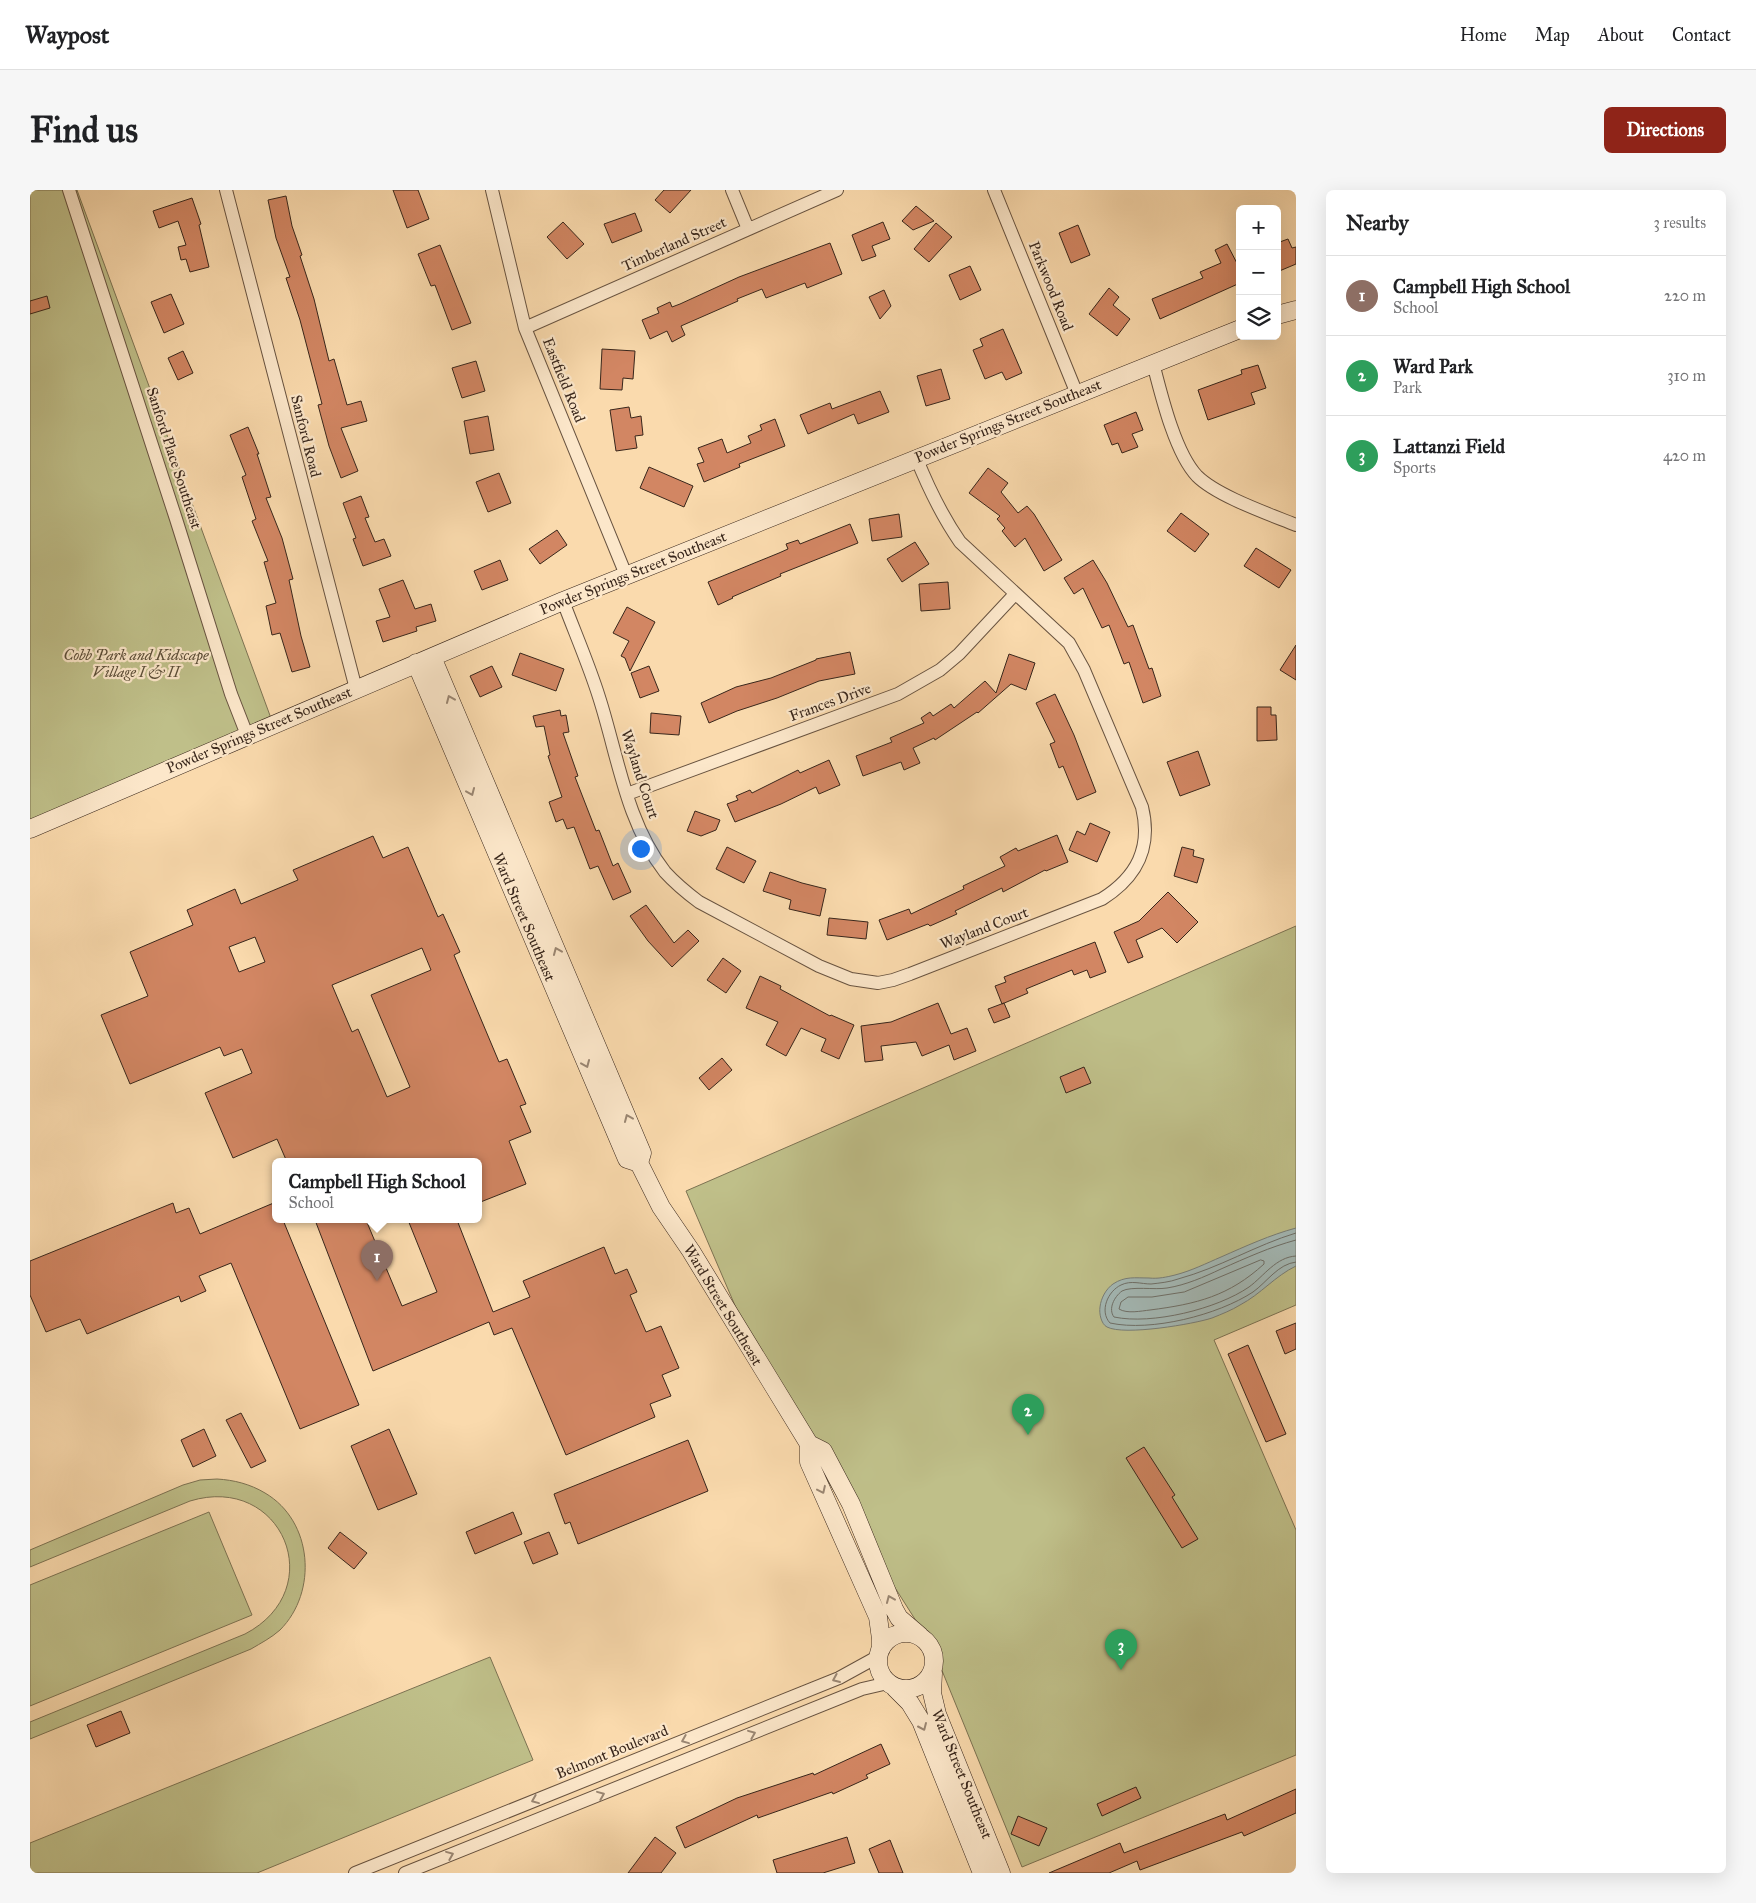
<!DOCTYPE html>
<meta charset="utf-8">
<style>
:root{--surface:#fff;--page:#f6f6f6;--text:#202124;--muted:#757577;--line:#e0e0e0;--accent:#8f2418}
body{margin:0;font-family:"IM FELL Great Primer",serif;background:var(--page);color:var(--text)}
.controls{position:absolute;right:15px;top:15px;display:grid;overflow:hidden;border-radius:8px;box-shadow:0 5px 20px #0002}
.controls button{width:45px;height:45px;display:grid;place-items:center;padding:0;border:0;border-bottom:1px solid var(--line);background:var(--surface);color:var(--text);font:25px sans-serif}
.you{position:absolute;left:610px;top:658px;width:18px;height:18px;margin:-12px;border:4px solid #fff;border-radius:50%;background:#1a73e8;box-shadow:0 0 0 8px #1a73e833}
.badge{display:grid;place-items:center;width:32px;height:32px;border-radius:50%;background:var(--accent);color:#fff;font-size:16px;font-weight:700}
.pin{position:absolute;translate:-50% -41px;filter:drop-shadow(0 1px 2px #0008)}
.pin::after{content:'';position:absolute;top:26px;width:18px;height:15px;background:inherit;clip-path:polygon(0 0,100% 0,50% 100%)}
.popup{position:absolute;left:242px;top:968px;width:210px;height:65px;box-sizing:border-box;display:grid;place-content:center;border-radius:8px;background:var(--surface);filter:drop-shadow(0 1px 4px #0005);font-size:16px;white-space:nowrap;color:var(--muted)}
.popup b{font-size:19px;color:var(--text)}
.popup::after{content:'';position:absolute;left:50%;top:100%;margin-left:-10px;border:10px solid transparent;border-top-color:var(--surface)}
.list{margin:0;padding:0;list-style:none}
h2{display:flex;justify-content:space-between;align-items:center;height:65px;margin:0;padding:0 20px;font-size:21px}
h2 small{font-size:16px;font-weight:400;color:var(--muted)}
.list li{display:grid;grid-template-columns:32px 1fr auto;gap:15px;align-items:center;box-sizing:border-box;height:80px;padding:0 20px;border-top:1px solid var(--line)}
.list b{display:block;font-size:19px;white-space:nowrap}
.list p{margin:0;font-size:16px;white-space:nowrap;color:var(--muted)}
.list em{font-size:16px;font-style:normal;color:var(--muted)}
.icon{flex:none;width:28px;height:28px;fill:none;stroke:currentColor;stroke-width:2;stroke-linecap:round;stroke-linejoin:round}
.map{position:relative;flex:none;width:1266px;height:1683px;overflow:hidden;border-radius:8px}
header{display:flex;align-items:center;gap:30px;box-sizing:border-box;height:70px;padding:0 25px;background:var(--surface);border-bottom:1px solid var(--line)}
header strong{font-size:24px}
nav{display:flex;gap:28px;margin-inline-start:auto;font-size:18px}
.intro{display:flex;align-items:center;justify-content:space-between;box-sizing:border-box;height:120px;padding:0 30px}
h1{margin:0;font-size:35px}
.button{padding:12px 22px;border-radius:8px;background:var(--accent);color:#fff;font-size:18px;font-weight:700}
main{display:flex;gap:30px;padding:0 30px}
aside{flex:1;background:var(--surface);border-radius:8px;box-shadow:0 5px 20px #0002}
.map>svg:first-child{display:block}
</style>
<header>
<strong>Waypost</strong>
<nav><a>Home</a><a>Map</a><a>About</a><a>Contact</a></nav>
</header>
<div class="intro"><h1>Find us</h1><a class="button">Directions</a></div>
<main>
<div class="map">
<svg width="1266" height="1683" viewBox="0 0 1266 1683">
<rect width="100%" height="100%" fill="#fadaad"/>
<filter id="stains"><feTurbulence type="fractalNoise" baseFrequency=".004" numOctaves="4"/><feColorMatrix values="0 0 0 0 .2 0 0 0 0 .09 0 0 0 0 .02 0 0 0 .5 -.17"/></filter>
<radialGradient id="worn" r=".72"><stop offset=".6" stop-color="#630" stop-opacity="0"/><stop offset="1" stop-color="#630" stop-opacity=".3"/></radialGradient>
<path fill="#bfbf89" stroke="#7c7252" d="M 0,0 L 47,0 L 242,531 L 0,638 Z
M 1266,736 L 1266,1115 L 1184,1150 L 1266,1340 L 1266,1565 L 992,1677 L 902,1456 L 808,1308 L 733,1181 L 656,1001 Z
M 187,1289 C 204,1290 220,1294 235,1303 C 283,1331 288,1402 250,1440 C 241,1448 231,1453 221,1459 L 0,1549 L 0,1532 L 215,1444 C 301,1399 252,1283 160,1311 L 0,1377 L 0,1360 L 153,1295 L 170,1290 Z
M 179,1322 L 222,1425 L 0,1516 L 0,1395 Z
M 460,1467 L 503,1570 L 227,1683 L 0,1683 L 0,1653 Z"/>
<path fill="#a3b8b5" stroke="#787e77" d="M 1266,1038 L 1266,1076 C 1245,1086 1231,1104 1210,1115 C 1202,1120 1192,1124 1182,1128 C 1164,1134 1094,1146 1077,1137 C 1071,1134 1069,1123 1070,1117 C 1071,1108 1076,1099 1083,1094 C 1095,1086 1105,1088 1119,1088 C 1128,1089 1137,1087 1145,1085 C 1161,1081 1177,1073 1191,1067 C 1216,1056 1240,1045 1266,1038 Z"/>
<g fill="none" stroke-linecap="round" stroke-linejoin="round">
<path stroke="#6e6f68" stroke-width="1" d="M 1266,1043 C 1226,1055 1189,1078 1148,1089 C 1140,1092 1130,1093 1121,1094 C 1111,1094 1101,1090 1091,1095 C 1078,1101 1069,1121 1080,1133 C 1121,1142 1188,1125 1223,1102 C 1237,1092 1248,1074 1266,1072
M 1266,1050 C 1240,1057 1216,1068 1191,1079 C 1174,1087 1156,1095 1137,1098 C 1125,1100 1101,1096 1092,1101 C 1084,1107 1078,1119 1084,1127 C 1122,1135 1187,1119 1219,1097 C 1234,1086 1246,1067 1266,1066
M 1231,1070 L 1234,1071 L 1234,1074 C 1199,1106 1167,1114 1120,1120 C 1111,1121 1097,1124 1089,1119 L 1091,1112 L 1098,1107 L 1122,1107 L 1154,1102 Z"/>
</g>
<path fill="#d28663" stroke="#38261b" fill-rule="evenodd" d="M 363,0 L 388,0 L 399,29 L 377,38 Z
M 634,0 L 661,0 L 640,23 L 625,10 Z
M 256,6 L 262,36 L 272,65 L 270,66 L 284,109 L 299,171 L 304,169 L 317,215 L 331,211 L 337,231 L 311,238 L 328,281 L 311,288 L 299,256 L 288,215 L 292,214 L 270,130 L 256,88 L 260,87 L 246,48 L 238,10 Z
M 162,8 L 171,34 L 169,35 L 179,77 L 160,82 L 156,69 L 151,70 L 148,57 L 156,55 L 148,31 L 129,38 L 123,21 Z
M 886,16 L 904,31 L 883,40 L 872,31 Z
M 605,23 L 612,41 L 582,53 L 574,34 Z
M 533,32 L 554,54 L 537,69 L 517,47 Z
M 853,32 L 860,49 L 842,56 L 846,66 L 832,71 L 822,45 Z
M 906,33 L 922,47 L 899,72 L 884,59 Z
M 1048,35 L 1060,65 L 1041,73 L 1029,43 Z
M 1258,49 L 1262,58 L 1266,57 L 1266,74 L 1247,82 L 1247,53 Z
M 800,53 L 812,84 L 777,98 L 775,93 L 736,108 L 732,99 L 707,109 L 708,111 L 651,136 L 655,145 L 642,152 L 637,141 L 620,149 L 612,130 L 629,123 L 627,118 L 640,112 L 642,117 L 650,114 L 709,87 Z
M 1197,54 L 1210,79 L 1210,93 L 1130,129 L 1122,109 L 1173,88 L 1170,82 L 1191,73 L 1185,60 Z
M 410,55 L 441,133 L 422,140 L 405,95 L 401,96 L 388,64 Z
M 940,76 L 951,100 L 930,110 L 919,85 Z
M 1079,98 L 1089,107 L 1083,115 L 1100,129 L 1087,146 L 1059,124 Z
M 854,100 L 861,116 L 850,129 L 839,107 Z
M 141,104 L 154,134 L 134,143 L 121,112 Z
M 17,106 L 20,118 L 0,124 L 0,111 Z
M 973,139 L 992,183 L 976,190 L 972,182 L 955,189 L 943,160 L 953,156 L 950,149 Z
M 572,159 L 605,161 L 603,189 L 593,188 L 592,200 L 570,199 Z
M 153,161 L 163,183 L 148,190 L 138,168 Z
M 446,171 L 455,201 L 432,208 L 422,178 Z
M 1228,175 L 1236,198 L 1221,203 L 1225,214 L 1178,230 L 1168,200 L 1212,184 L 1211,180 Z
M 911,179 L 920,209 L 896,216 L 887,186 Z
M 850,201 L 859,222 L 828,234 L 824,224 L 778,244 L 770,225 L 800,213 L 802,219 Z
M 599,217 L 601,228 L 611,226 L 613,245 L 605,246 L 607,258 L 586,261 L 580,220 Z
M 1106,222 L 1113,240 L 1102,244 L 1108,257 L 1092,263 L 1088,253 L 1082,255 L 1074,235 Z
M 458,226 L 464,260 L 440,264 L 434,231 Z
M 745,229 L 755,256 L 709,274 L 710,277 L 674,292 L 667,274 L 674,272 L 668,258 L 692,249 L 697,263 L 721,253 L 718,246 L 732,240 L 730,235 Z
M 218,237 L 229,264 L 227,264 L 241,307 L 236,308 L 252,348 L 263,389 L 259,390 L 271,446 L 280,477 L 262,482 L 250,443 L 242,445 L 236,416 L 246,413 L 234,372 L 238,371 L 222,331 L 226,329 L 212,287 L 216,285 L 200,245 Z
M 619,277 L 663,296 L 654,317 L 610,298 Z
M 958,278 L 978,293 L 971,302 L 988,323 L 997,316 L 1004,324 L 1032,370 L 1014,381 L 995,348 L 985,357 L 972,341 L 975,338 L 967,329 L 970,326 L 939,303 Z
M 469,283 L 481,313 L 458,322 L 446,292 Z
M 331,306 L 339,327 L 335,328 L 345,352 L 354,349 L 361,366 L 333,376 L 323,349 L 326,348 L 313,313 Z
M 1151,323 L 1179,344 L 1165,362 L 1137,341 Z
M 869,324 L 872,347 L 842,351 L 839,329 Z
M 820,334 L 828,353 L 750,384 L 751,386 L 702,407 L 703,408 L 688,415 L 678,392 L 749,363 L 758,359 L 756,354 L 768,350 L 770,354 Z
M 527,340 L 537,355 L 510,374 L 499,359 Z
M 885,352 L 899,374 L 872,392 L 857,369 Z
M 1226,358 L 1261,380 L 1249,398 L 1214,376 Z
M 470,370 L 478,390 L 452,400 L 444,381 Z
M 1063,370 L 1077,393 L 1098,437 L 1103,435 L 1119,479 L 1122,478 L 1131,506 L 1113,513 L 1099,472 L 1094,474 L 1079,435 L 1072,438 L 1053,398 L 1044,404 L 1034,388 Z
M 373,390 L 385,419 L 401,414 L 406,431 L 386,437 L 387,441 L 353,452 L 346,431 L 360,427 L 349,399 Z
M 918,392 L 920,419 L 891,421 L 889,394 Z
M 597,417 L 625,432 L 600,481 L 595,468 L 591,466 L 599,451 L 583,443 Z
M 1266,455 L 1266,490 L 1250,480 Z
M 820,462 L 825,484 L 789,491 L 747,508 L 707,521 L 679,533 L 671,513 L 706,497 L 741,488 L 786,470 L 786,469 Z
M 490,463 L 534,479 L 526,501 L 482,485 Z
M 979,464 L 1005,473 L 996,500 L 981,494 L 948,523 L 947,522 L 905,550 L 904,548 L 883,558 L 890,573 L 874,580 L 871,572 L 833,586 L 826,566 L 862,552 L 860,548 L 894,533 L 891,528 L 900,522 L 903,526 L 921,514 L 924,518 L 955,491 L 966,503 Z
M 462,476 L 472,497 L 450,507 L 440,486 Z
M 619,476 L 629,501 L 610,508 L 601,483 Z
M 1025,504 L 1044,545 L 1066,602 L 1047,610 L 1033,576 L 1029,578 L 1020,554 L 1025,552 L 1006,513 Z
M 1227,517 L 1241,517 L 1241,525 L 1246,525 L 1247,550 L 1227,551 Z
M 530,520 L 531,526 L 536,525 L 539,542 L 533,543 L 548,586 L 545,587 L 566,641 L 569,640 L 583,676 L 588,673 L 601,702 L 583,710 L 568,676 L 560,679 L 544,637 L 537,639 L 533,629 L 526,632 L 519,612 L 532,607 L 518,566 L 520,565 L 514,536 L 506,537 L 503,526 Z
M 621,523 L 651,526 L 649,545 L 620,543 Z
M 1168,561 L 1180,595 L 1150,606 L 1137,572 Z
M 799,570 L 810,595 L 789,604 L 786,597 L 751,614 L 705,632 L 697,614 L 708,610 L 706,606 L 720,600 L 722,603 L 768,580 L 770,583 Z
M 665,621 L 690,630 L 686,640 L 671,646 L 657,641 Z
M 1060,633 L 1080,642 L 1067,672 L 1039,660 L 1047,641 L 1055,645 Z
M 1027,645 L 1038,672 L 1016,681 L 1015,680 L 973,702 L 972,698 L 925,721 L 927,724 L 900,736 L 898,734 L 857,750 L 849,730 L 879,719 L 881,724 L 934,699 L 933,696 L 975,676 L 970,667 L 986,658 L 988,661 Z
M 343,646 L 353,668 L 378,657 L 408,727 L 413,724 L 430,762 L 424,765 L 469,872 L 477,869 L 496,914 L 490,916 L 501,942 L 479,951 L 496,994 L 448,1013 L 448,972 L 257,972 L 247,949 L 203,968 L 175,903 L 222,883 L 212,859 L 194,866 L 190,857 L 100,894 L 71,825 L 118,806 L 100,762 L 163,735 L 157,720 L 205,699 L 211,714 L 268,690 L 263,680 ZM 225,747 L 235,772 L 209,782 L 199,757 ZM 392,758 L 401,780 L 341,805 L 380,897 L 357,907 L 328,839 L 322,842 L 302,795 Z
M 697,657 L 726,671 L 714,693 L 686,679 Z
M 1152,657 L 1164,660 L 1163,666 L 1174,669 L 1167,693 L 1144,686 Z
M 740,682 L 772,693 L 796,699 L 790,726 L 759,719 L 761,710 L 733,701 Z
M 1138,702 L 1168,732 L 1147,753 L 1132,738 L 1106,750 L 1113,767 L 1098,773 L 1084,742 L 1109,731 Z
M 616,715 L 644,753 L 658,740 L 669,751 L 642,777 L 618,751 L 600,726 Z
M 799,728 L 838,732 L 836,749 L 797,745 Z
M 1065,752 L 1076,782 L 1060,788 L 1057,780 L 1044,785 L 1042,780 L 996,799 L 998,803 L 972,814 L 965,796 L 976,792 L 974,787 Z
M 693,768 L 711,781 L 696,803 L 677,790 Z
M 730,786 L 751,796 L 750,799 L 800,826 L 801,825 L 824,835 L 809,869 L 791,861 L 796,849 L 771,838 L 756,866 L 736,855 L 748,832 L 716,818 Z
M 908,813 L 921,844 L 937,838 L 946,861 L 924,870 L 919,855 L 892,866 L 886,852 L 851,856 L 853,870 L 835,872 L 831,836 L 861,832 Z
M 974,813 L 980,827 L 964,833 L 958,819 Z
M 692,868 L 702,880 L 679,900 L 669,888 Z
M 1054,877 L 1061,893 L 1036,903 L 1030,887 Z
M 246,1012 L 246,1030 L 253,1030 L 329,1215 L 270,1239 L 201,1073 L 169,1086 L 176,1101 L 151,1112 L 149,1106 L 57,1144 L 50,1129 L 16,1142 L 0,1105 L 0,1071 L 143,1013 L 146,1023 L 159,1018 L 170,1044 Z
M 285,1030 L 336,1030 L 372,1116 L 407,1102 L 378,1030 L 427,1030 L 463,1122 L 500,1107 L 493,1091 L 574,1057 L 585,1084 L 597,1079 L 607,1102 L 600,1105 L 616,1142 L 631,1136 L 649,1178 L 632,1185 L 641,1206 L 620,1214 L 625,1227 L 536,1265 L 482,1138 L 464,1145 L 459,1132 L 343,1181 Z
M 1266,1133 L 1266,1159 L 1255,1164 L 1246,1141 Z
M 1218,1155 L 1256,1244 L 1236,1252 L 1198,1164 Z
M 211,1223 L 236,1271 L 221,1278 L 196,1230 Z
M 174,1239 L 186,1266 L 163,1277 L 151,1250 Z
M 359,1239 L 387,1304 L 348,1320 L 321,1256 Z
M 658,1250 L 678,1301 L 548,1354 L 540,1332 L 535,1334 L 524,1304 Z
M 1114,1257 L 1145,1305 L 1142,1307 L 1168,1349 L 1152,1358 L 1096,1268 Z
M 483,1322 L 492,1344 L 445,1364 L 436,1342 Z
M 310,1342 L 337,1363 L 324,1379 L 298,1358 Z
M 519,1342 L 528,1364 L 503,1374 L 494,1352 Z
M 91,1521 L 100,1543 L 66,1557 L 57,1535 Z
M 851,1554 L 860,1574 L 836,1585 L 838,1588 L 803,1604 L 802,1602 L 728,1628 L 727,1625 L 655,1658 L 646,1637 L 707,1608 L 783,1583 L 784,1585 Z
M 1106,1597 L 1111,1608 L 1072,1626 L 1067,1614 Z
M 1266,1599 L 1266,1623 L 1214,1646 L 1212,1642 L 1110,1680 L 1107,1671 L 1079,1683 L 1019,1683 L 1090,1653 L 1094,1663 L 1195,1624 L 1197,1630 Z
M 988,1626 L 1017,1638 L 1009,1656 L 981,1644 Z
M 625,1647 L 646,1663 L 631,1683 L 598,1683 Z
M 817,1647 L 825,1673 L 793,1683 L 747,1683 L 743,1670 Z
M 860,1650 L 873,1683 L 849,1683 L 839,1659 Z"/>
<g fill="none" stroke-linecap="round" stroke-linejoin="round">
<defs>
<path id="street" d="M 39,0 L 146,329 L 201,504 L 217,545
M 196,0 L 326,499
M 462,0 L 495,138 L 596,385
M 702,0 L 718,39
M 964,0 L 1047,204
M 495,138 L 807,0
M 1123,173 C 1131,204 1145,263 1167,286 C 1187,306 1239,324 1266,335
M 533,411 C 545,443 559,475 569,507 C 588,566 596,632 635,682 C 645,693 657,703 669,712 L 789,776 L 821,789 L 848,793 L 863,790 L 880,784 L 1072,709 C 1107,687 1122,658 1112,617 L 1054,480 L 1039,453 L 930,352 C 912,326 898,297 886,267
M 597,604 L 868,504 L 910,480 L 929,464 L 985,404
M 325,1683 L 809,1488 L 849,1466
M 375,1683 L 832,1499 L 858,1493"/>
<path id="secondary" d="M 1247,125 L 1266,120
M 402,467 L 612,963 L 609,973
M 386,473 L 597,969 L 609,973 L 631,1017 L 661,1061 L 779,1254 L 779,1272 L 848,1427 L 851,1449 L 851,1459
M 0,639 L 533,411 L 1210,139
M 779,1254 L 793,1261 L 821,1314 L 864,1419 L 869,1428 L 890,1446
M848 1471a28 28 0 1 1 56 0a28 28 0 1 1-56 0Z
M 903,1483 L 902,1503 L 907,1524 L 971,1683
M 865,1498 L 880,1513 L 891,1531 L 952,1683"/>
</defs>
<use href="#street" stroke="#685340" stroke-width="14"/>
<use href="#secondary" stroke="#38261b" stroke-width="19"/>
<use href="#street" stroke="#fce7ca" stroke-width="12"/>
<use href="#secondary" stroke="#fce7ca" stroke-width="18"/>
</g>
<defs><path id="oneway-chevron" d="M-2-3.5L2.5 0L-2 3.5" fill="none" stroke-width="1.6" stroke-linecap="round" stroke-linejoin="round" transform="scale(1.25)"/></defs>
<g stroke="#9a8672">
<use href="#oneway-chevron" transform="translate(420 509) rotate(-113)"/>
<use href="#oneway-chevron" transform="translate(441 602) rotate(67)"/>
<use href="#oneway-chevron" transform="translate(527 761) rotate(-113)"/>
<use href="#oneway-chevron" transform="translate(556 874) rotate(67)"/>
<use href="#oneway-chevron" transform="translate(598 928) rotate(-113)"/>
<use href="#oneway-chevron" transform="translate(792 1300) rotate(65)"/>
<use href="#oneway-chevron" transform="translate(860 1409) rotate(-113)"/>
<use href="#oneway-chevron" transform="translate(806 1489) rotate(157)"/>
<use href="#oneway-chevron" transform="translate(893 1537) rotate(66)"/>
<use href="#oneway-chevron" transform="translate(722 1544) rotate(-22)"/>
<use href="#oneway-chevron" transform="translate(655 1550) rotate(158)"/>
<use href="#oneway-chevron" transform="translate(571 1605) rotate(-22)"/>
<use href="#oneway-chevron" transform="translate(505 1610) rotate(158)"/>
<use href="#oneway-chevron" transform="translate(420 1665) rotate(-22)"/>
</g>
<g text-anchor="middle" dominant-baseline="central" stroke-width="4.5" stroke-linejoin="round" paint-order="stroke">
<g font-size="15" fill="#38261b" stroke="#fce7ca">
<text transform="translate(644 54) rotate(-24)">Timberland Street</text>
<text transform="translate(1021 96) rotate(68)">Parkwood Road</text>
<text transform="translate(534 190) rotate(68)">Eastfield Road</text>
<text transform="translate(978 231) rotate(-22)">Powder Springs Street Southeast</text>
<text transform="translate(276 246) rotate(76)">Sanford Road</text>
<text transform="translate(144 268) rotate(72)">Sanford Place Southeast</text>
<text transform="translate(603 383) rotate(-22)">Powder Springs Street Southeast</text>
<text transform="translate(800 512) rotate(-20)">Frances Drive</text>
<text transform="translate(229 540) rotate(-23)">Powder Springs Street Southeast</text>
<text transform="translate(610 584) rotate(72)">Wayland Court</text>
<text transform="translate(494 727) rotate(67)">Ward Street Southeast</text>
<text transform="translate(954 738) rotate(-21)">Wayland Court</text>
<text transform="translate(693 1115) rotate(59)">Ward Street Southeast</text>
<text transform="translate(582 1562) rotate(-22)">Belmont Boulevard</text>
<text transform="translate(932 1584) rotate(68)">Ward Street Southeast</text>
</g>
<g font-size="15" font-style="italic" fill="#5a4c36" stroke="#fce7ca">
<text x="106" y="465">Cobb Park and Kidscape<tspan x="106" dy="17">Village I &amp; II</tspan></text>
</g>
</g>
<rect width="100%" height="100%" filter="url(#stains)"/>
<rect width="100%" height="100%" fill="url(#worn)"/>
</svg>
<div class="controls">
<button>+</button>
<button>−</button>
<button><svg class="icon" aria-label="layers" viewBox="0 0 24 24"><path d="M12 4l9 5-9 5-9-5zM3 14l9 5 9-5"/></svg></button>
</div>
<div class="you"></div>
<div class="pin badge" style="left:347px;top:1091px;background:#8d6e63">1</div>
<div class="popup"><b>Campbell High School</b>School</div>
<div class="pin badge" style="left:998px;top:1245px;background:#2e9e5b">2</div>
<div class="pin badge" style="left:1091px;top:1480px;background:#2e9e5b">3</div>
</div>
<aside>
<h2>Nearby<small>3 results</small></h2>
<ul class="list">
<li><span class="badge" style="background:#8d6e63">1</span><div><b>Campbell High School</b><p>School</p></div><em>220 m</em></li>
<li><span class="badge" style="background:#2e9e5b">2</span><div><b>Ward Park</b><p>Park</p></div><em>310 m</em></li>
<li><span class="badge" style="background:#2e9e5b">3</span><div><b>Lattanzi Field</b><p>Sports</p></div><em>420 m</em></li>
</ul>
</aside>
</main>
